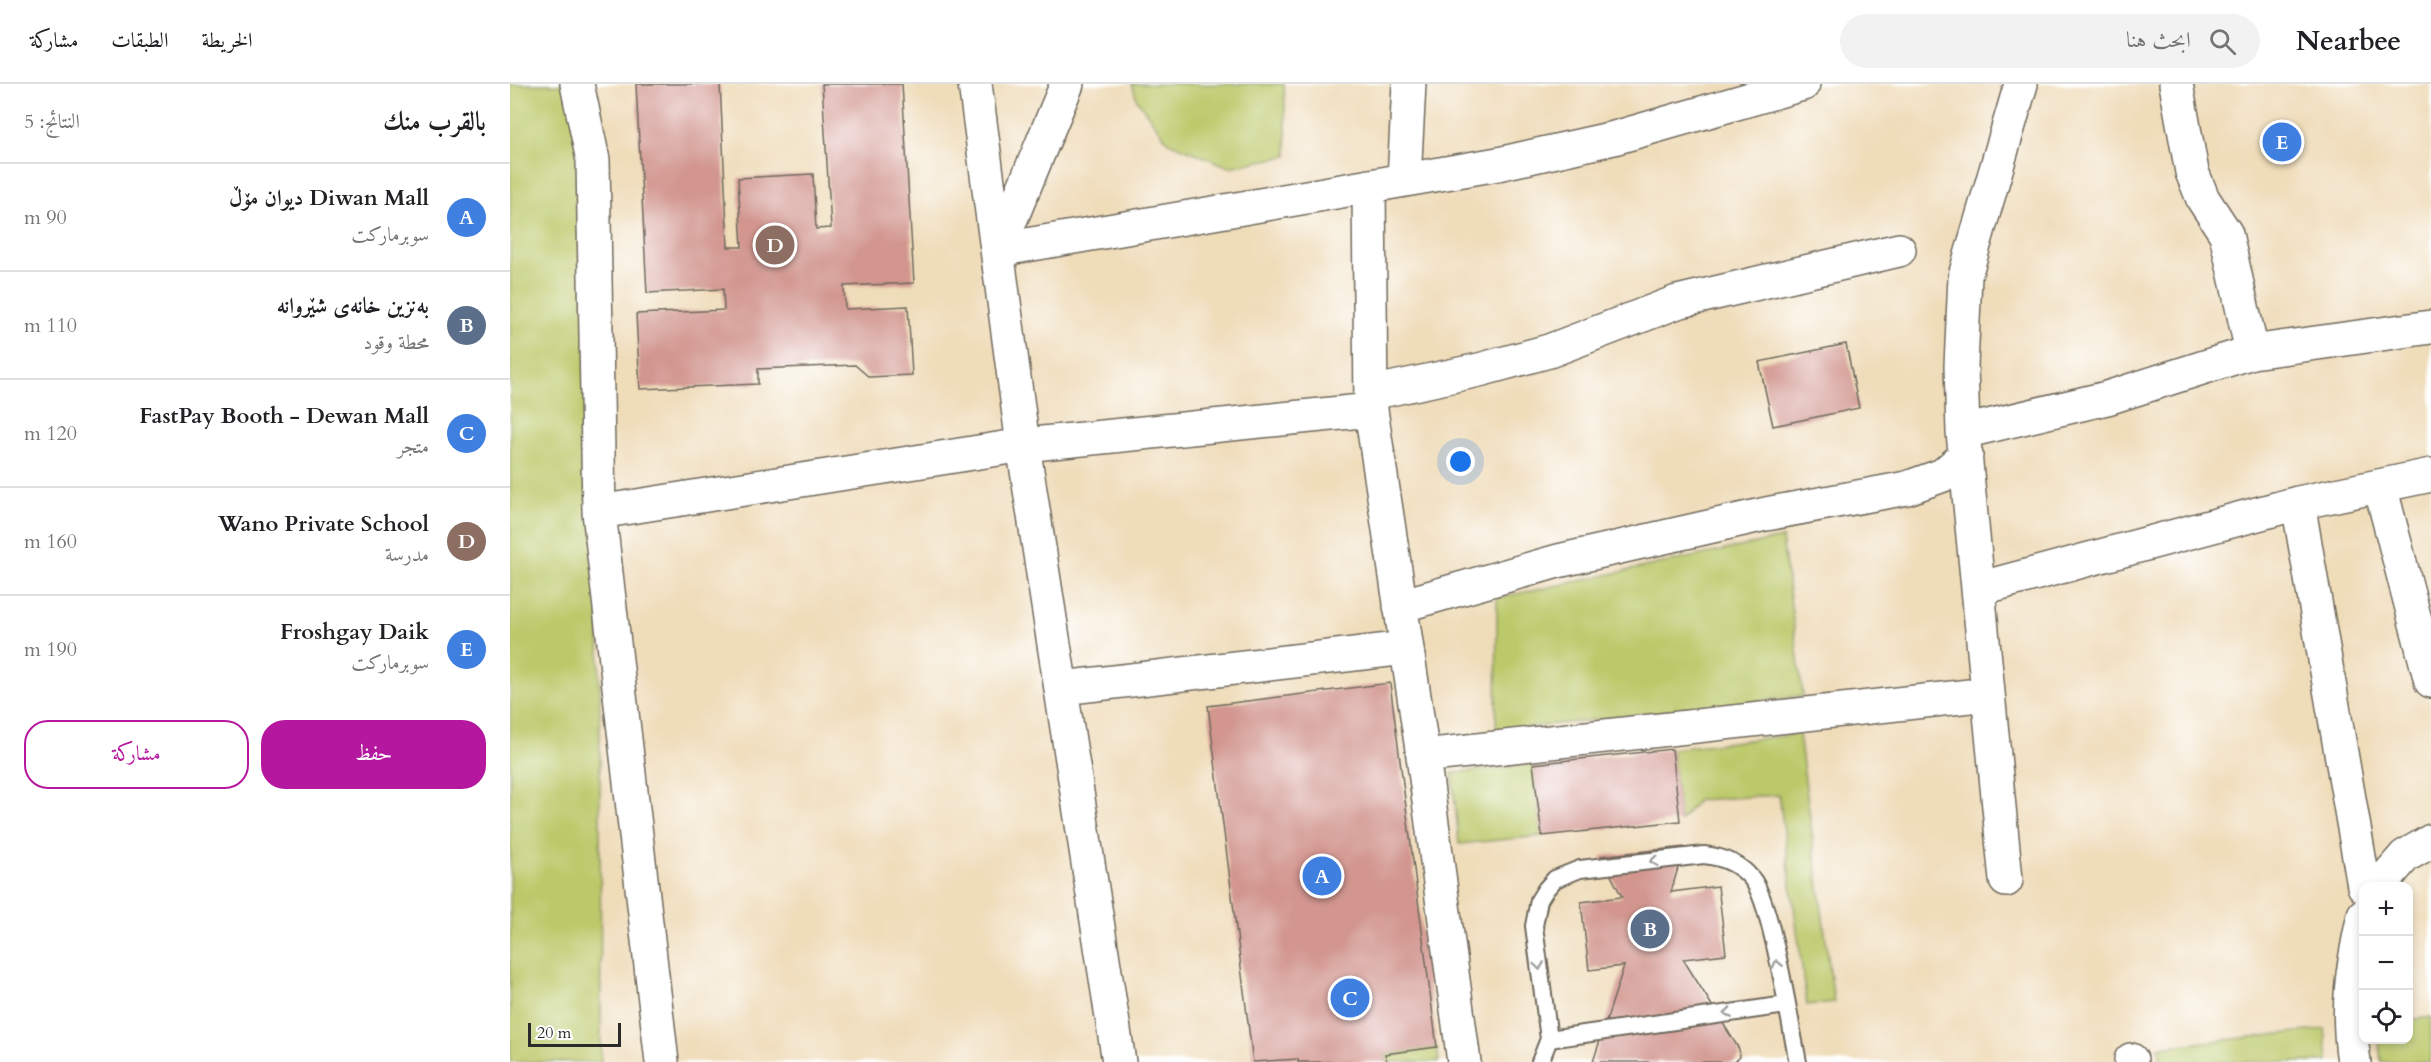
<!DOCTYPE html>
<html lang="ar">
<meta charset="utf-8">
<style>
:root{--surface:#fff;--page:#f2f2f2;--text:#202124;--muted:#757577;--line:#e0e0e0;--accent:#b5179e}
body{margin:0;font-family:Cardo,Amiri,serif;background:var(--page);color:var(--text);direction:rtl}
.controls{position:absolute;right:18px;bottom:18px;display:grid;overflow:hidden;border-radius:12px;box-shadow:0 3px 9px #0003}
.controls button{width:54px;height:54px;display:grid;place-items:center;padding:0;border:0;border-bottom:2px solid var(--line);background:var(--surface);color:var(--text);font:30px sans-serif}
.scale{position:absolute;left:18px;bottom:15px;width:93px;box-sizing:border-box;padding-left:6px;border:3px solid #2b2b2b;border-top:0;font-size:16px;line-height:21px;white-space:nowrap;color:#2b2b2b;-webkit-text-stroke:4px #fff;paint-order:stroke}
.you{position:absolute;left:951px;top:378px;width:21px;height:21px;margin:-15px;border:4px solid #fff;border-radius:50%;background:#1a73e8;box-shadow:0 0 0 9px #1a73e833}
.badge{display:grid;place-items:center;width:39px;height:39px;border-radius:50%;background:var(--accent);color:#fff;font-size:20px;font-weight:700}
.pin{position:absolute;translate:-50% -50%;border:3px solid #fff;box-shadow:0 2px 6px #0006}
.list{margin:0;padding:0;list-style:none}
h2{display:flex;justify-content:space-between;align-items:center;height:78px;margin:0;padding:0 24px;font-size:26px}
h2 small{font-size:20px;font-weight:400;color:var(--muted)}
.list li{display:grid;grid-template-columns:39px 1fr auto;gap:18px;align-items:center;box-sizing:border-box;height:108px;padding:0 24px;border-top:2px solid var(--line)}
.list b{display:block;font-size:22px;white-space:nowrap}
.list p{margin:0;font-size:20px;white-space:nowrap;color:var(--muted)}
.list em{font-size:20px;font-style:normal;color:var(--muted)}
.actions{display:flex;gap:12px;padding:18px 24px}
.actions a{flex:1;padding:14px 0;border:2px solid var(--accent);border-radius:24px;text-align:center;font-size:21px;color:var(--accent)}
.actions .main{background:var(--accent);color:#fff}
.icon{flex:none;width:33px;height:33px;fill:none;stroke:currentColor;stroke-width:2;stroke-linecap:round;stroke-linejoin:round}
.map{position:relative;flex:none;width:1921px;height:978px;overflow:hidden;direction:ltr}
header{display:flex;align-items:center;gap:36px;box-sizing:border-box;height:84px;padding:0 30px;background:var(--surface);border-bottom:2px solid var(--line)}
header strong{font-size:28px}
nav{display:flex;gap:33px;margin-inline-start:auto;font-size:21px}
.search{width:420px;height:54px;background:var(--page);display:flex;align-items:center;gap:15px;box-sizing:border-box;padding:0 21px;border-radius:33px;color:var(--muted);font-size:22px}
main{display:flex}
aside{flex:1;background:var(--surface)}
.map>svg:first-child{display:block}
</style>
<header>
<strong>Nearbee</strong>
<div class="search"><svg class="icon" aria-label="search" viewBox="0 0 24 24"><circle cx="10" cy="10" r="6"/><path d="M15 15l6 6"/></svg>ابحث هنا</div>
<nav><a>الخريطة</a><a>الطبقات</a><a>مشاركة</a></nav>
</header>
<main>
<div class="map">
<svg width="1921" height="978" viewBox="0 0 1921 978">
<rect width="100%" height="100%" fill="#fff"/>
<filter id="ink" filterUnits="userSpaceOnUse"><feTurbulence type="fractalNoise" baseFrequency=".0167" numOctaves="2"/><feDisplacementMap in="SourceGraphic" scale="12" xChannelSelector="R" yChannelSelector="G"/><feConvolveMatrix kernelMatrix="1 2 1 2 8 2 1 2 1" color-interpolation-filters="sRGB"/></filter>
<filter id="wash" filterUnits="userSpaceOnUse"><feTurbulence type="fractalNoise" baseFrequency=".008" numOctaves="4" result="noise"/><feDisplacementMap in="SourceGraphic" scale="24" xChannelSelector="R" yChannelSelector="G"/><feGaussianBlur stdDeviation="1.35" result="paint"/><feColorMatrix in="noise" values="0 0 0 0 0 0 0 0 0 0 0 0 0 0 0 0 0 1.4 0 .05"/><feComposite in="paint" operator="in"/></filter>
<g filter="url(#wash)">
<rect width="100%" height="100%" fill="#efdcb9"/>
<path fill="#bcc96b" stroke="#747a4b" stroke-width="1.5" d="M 0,0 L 77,0 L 89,428 L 91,978 L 0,978 Z
M 622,0 L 774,0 L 777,72 L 719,83 L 658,58 L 627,16 Z
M 1272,454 L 1293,612 L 986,647 L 987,514 Z
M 1289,650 L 1324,918 L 1297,921 L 1269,711 L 1188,716 L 1170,737 L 1162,665 Z
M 1023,680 L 1032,752 L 949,760 L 942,689 Z
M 1921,933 L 1921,978 L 1871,978 L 1869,956 L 1898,956 L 1899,936 Z
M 1815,945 L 1818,978 L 1651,978 L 1649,963 Z
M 927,963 L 929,978 L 877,978 L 875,970 Z"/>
<g id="blocks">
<path fill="#d2968f" d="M 126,0 L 210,0 L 218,163 L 232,163 L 228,94 L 303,90 L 306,145 L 321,144 L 312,0 L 392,0 L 404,199 L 334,202 L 335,225 L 398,222 L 402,291 L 359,293 L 345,281 L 248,285 L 248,300 L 130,305 L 126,230 L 214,226 L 213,205 L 137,209 Z
M 1336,260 L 1349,324 L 1263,342 L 1249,278 Z
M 880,599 L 927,963 L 875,970 L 877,978 L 788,978 L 788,975 L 743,978 L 698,622 Z
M 1162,665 L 1170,737 L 1032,752 L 1023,680 Z
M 1174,763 L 1161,808 L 1208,802 L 1216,870 L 1173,875 L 1229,965 L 1230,973 L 1224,978 L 1083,978 L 1114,882 L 1079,886 L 1071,818 L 1112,813 L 1091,772 Z"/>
</g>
</g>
<g filter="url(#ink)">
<use href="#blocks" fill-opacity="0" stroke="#70695d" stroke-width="1.5"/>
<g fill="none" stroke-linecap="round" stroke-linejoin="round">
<defs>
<path id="service" d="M 1039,955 L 1276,921
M 1030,978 L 1039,955 L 1024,842 L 1029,816 L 1036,805 L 1045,795 L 1070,785 L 1194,771 C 1213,773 1230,780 1242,795 C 1262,819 1280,941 1288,978"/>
<path id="minor" d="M 67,0 L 83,76 L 89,428 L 152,978
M 465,0 L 513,361 L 609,978
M 1666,0 L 1682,88 L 1693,115 L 1716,150 L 1742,268
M 894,96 L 899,0
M 859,102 L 861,326 L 913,672 L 954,978
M 488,166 L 988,80 L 1104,54 L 1293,0
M 488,166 L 557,0
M 861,309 L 969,286 L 1039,267 L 1167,218 L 1389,166
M 1453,348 L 1597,314 L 1742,268 L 1921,243
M 1870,402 L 1921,597
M 1788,419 L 1854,802
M 89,428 L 513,361 L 861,326
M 1468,505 L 1788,419 L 1921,391
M 890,522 L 1048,477 L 1256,430 L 1397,404 L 1433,391 L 1456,371
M 552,604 L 896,564
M 913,672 L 1478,610
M 1496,796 L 1453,348 L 1451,282 L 1455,192 L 1511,0
M 1869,802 L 1895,772 L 1921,757
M 1621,976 L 1621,978
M 1844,978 C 1836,923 1842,885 1854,831"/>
</defs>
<use href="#service" stroke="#70695d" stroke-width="20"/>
<use href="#minor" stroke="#70695d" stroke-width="36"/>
<use href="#service" stroke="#fff" stroke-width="16"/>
<use href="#minor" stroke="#fff" stroke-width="33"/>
</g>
<defs><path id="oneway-chevron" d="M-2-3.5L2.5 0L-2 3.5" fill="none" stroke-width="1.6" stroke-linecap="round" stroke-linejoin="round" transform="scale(1.5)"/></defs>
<g stroke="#a0a0a0">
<use href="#oneway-chevron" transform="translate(1144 777) rotate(174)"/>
<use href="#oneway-chevron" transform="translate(1267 880) rotate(-102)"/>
<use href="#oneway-chevron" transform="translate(1029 882) rotate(82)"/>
<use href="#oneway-chevron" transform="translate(1218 929) rotate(172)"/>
</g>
</g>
</svg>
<div class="controls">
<button>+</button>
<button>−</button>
<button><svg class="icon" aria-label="locate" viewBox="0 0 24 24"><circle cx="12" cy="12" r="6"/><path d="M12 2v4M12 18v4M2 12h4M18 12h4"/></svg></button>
</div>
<div class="scale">20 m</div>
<div class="you"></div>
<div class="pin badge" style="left:812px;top:792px;background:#3f7fe0">A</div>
<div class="pin badge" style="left:1140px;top:845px;background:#5c6f8a">B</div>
<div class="pin badge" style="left:840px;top:914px;background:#3f7fe0">C</div>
<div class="pin badge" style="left:265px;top:161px;background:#8d6e63">D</div>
<div class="pin badge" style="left:1772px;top:58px;background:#3f7fe0">E</div>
</div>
<aside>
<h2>بالقرب منك<small>النتائج: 5</small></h2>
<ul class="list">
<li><span class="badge" style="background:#3f7fe0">A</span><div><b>Diwan Mall دیوان مۆڵ</b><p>سوبرماركت</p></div><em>90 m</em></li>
<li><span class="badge" style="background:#5c6f8a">B</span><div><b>بەنزین خانەی شێروانە</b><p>محطة وقود</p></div><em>110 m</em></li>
<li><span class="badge" style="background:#3f7fe0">C</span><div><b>FastPay Booth - Dewan Mall</b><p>متجر</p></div><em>120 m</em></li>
<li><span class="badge" style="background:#8d6e63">D</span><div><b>Wano Private School</b><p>مدرسة</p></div><em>160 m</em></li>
<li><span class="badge" style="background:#3f7fe0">E</span><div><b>Froshgay Daik</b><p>سوبرماركت</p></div><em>190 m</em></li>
</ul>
<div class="actions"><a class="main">حفظ</a><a>مشاركة</a></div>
</aside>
</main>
